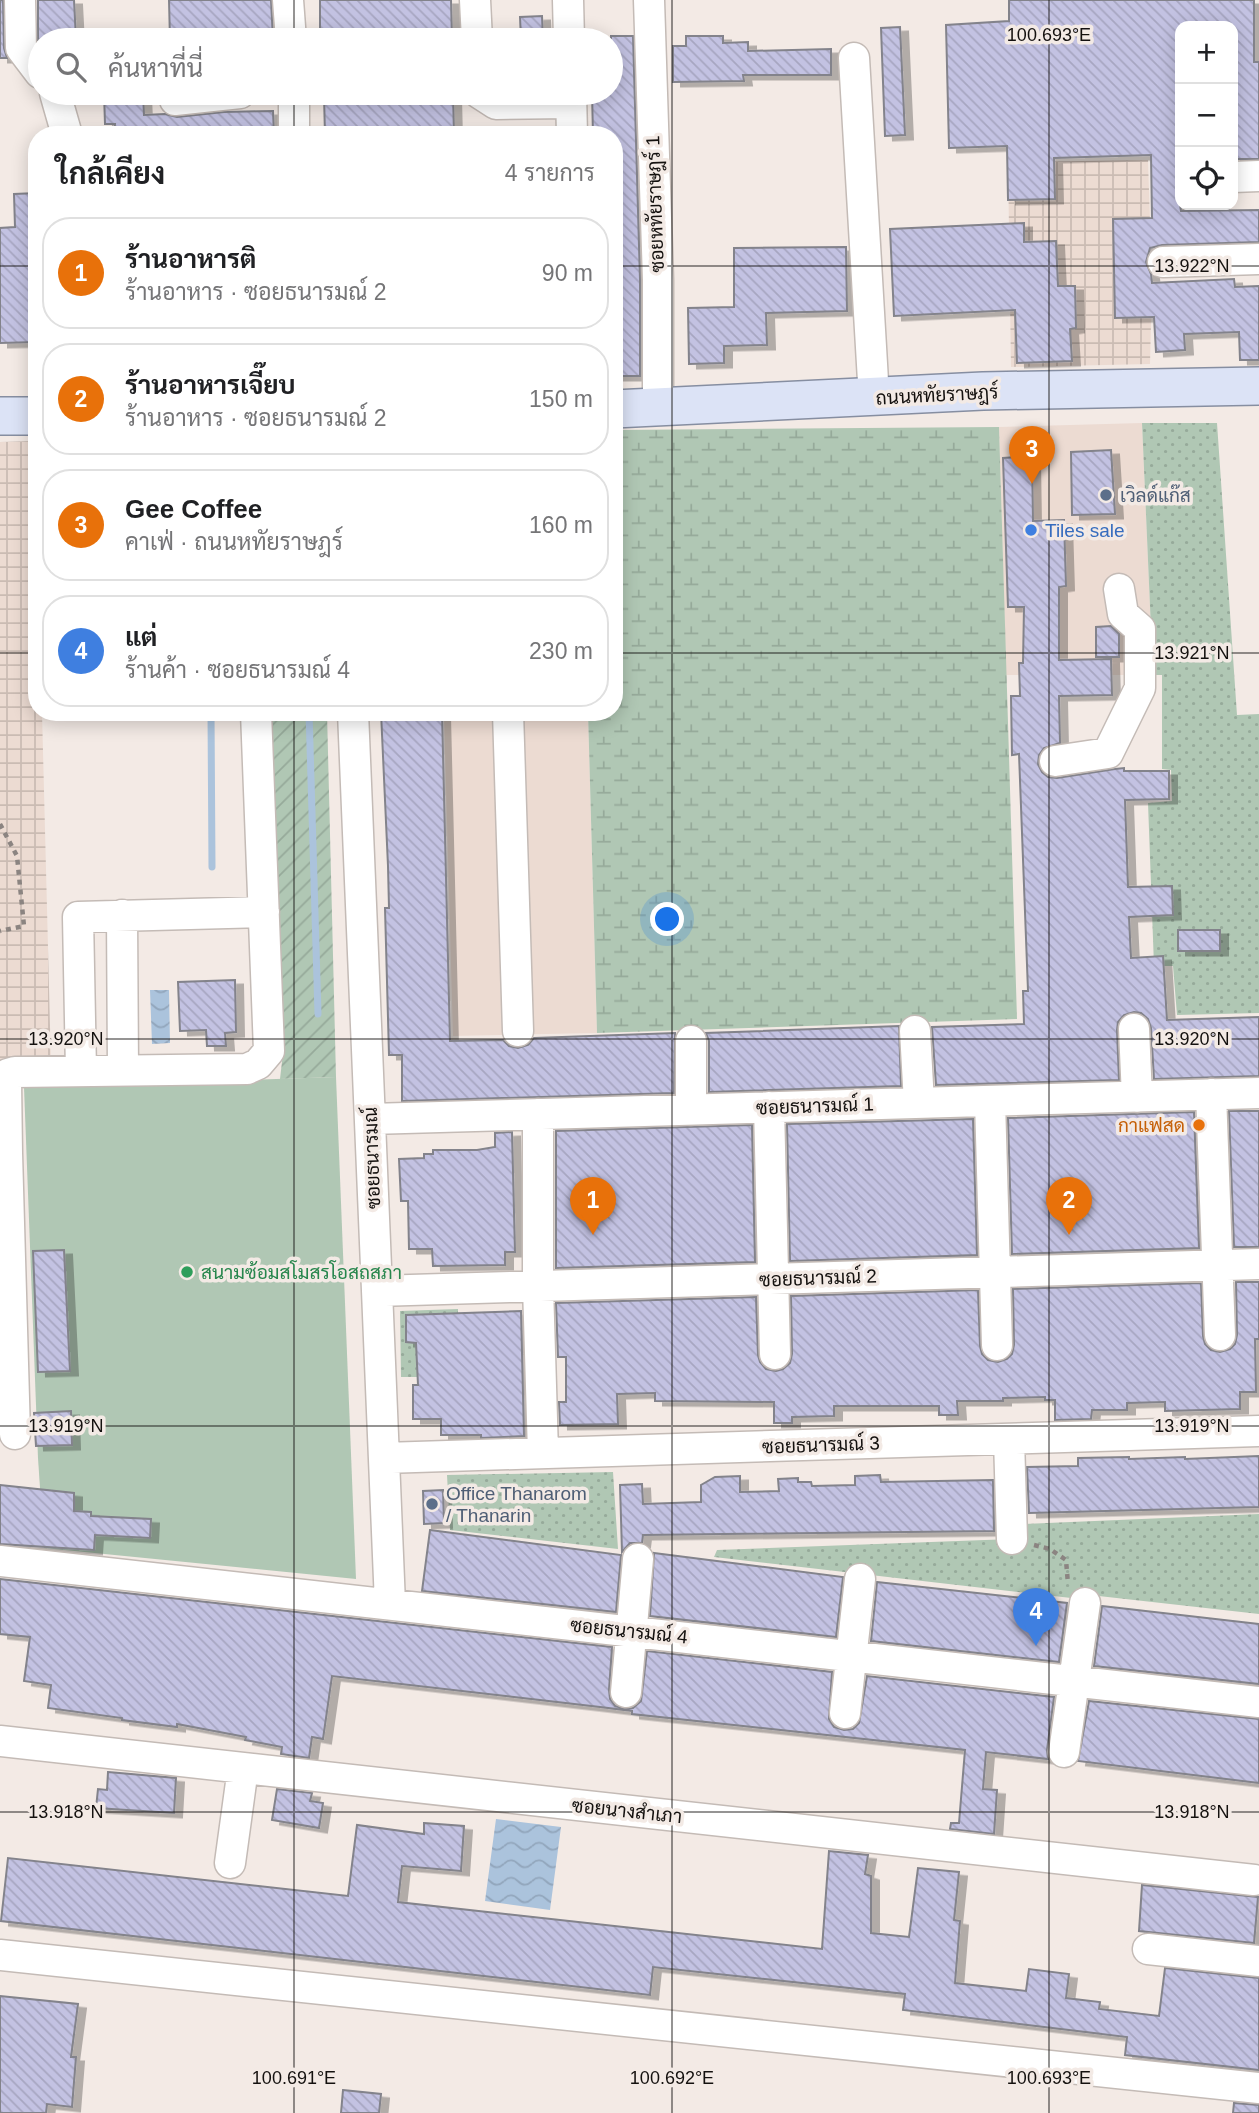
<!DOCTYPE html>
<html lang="th">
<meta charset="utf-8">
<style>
:root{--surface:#fff;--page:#f2f2f2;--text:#202124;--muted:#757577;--line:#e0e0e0;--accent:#1a73e8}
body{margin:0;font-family:Helvetica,Sarabun,sans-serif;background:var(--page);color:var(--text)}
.controls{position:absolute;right:21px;top:21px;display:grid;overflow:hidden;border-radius:14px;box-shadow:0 4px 18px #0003}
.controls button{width:63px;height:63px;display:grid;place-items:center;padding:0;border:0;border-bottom:2px solid var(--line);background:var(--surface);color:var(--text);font:35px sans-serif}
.you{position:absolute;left:668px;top:920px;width:24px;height:24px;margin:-18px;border:5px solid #fff;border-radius:50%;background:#1a73e8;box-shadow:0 0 0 10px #1a73e833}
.badge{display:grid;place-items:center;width:46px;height:46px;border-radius:50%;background:var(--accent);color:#fff;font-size:23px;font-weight:700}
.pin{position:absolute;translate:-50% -58px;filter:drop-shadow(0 2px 4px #0008)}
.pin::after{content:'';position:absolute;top:37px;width:24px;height:21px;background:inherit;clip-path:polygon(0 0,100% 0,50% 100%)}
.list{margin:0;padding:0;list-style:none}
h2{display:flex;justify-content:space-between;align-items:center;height:91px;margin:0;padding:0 28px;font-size:30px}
h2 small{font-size:23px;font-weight:400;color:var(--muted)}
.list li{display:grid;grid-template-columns:46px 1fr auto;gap:21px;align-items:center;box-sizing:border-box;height:112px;margin:0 14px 14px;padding:0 14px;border:2px solid var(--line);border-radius:28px}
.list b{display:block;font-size:26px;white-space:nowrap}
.list p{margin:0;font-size:23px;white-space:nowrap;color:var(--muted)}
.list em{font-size:23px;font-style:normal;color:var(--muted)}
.icon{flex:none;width:38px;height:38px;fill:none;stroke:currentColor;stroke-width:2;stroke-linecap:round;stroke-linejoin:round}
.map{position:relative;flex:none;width:1259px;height:2113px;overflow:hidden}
.search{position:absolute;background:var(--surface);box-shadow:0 4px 18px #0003;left:28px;top:28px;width:595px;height:77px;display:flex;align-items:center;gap:18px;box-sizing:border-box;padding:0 24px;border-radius:38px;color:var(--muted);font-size:26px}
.panel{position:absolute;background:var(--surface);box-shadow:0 4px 18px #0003;left:28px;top:126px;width:595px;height:595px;border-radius:28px}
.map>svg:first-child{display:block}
</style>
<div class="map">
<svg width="1259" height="2113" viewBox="0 0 1259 2113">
<defs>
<pattern id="industrial-grid" width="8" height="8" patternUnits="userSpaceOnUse" patternTransform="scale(1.75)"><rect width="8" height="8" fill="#ecdbd2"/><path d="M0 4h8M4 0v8" fill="none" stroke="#cabbb3"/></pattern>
<pattern id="grass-dots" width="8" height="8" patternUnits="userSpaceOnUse" patternTransform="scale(1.75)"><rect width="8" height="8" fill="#b0c7b4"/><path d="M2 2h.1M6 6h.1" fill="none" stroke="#96aa9a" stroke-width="1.8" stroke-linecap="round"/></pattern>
<pattern id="wetland-marsh" width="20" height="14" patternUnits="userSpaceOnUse" patternTransform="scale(1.75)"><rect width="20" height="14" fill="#b0c7b4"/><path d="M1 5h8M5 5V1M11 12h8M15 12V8" fill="none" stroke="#96aa9a"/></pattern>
<pattern id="garden-furrows" width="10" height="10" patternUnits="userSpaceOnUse" patternTransform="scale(1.75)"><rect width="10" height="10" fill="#b0c7b4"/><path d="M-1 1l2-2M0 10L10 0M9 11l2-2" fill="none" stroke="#96aa9a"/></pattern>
<pattern id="water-waves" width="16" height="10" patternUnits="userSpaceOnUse" patternTransform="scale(1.75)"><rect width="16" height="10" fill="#abc3dc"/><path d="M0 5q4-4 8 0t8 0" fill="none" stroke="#92a6bc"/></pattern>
<pattern id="building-back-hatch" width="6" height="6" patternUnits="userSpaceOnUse" patternTransform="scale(1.75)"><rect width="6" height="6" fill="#c3c2e2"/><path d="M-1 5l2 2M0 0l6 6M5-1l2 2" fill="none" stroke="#a7a6c1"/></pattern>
<filter id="shadow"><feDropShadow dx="8" dy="4.5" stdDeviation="0" flood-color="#0004"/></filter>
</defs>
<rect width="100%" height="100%" fill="#f3eae5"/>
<path fill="#ecdbd2" d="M 1142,423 L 1153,675 L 1006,675 L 999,427 Z
M 444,712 L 588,712 L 597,1033 L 453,1036 Z"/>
<path fill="url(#industrial-grid)" d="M 1148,160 L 1152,283 L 1150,364 L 1011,367 L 1008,162 Z
M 34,441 L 37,712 L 42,712 L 51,1065 L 0,1065 L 0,442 Z"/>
<path fill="url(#grass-dots)" d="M 1142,423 L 1217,423 L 1237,715 L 1259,714 L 1259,1013 L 1177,1015 L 1173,966 L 1154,966 L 1148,803 L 1172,801 L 1171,770 L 1162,769 L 1162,675 L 1153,675 Z
M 458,1309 L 458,1314 L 406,1315 L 406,1342 L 416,1343 L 418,1377 L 401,1377 L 400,1311 Z
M 613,1472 L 618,1549 L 450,1530 L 447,1475 Z
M 1259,1514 L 1259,1614 L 1081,1594 L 1080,1599 L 714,1557 L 717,1550 L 1012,1539 L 1024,1524 Z"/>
<path fill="url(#wetland-marsh)" d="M 999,427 L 1017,1019 L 597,1033 L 588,712 L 614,712 L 614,430 Z"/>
<path fill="url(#garden-furrows)" d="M 258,712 L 327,712 L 336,1077 L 280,1079 L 283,1053 Z"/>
<path fill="#b0c7b4" d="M 336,1077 L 356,1579 L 44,1548 L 38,1458 L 24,1087 Z"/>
<path fill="url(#water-waves)" d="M 150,990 L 169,990 L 170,1043 L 152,1044 Z
M 496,1819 L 561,1827 L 550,1910 L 485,1901 Z"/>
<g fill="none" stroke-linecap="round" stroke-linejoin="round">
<path stroke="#abc3dc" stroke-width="7" d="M 211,712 L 212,867
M 309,712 L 318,1014"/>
</g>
<path fill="url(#building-back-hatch)" stroke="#83838b" stroke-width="2" filter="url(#shadow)" d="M 0,0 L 3,0 L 4,48 L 7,58 L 0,58 Z
M 38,0 L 74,0 L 76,39 L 38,40 Z
M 169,0 L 271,0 L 273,40 L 170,40 Z
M 320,0 L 451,0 L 452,40 L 320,40 Z
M 1009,0 L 1254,0 L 1254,62 L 1259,62 L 1259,159 L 1233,159 L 1233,26 L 1180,26 L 1180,205 L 1181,211 L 1259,210 L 1259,242 L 1162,245 L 1150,248 L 1146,262 L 1151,274 L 1152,283 L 1234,279 L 1235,287 L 1259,286 L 1259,360 L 1240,360 L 1239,332 L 1184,334 L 1185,350 L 1156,352 L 1154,317 L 1115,318 L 1113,219 L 1152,218 L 1151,155 L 1054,158 L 1055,199 L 1008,200 L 1007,146 L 949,148 L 946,25 L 1009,21 Z
M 542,16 L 543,40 L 521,40 L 520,17 Z
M 900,27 L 905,135 L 885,136 L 881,28 Z
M 611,36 L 633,36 L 640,280 L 640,376 L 614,376 L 614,135 L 593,135 L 592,93 L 611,93 Z
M 686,36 L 723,36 L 723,43 L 748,42 L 748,51 L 831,49 L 831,75 L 743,75 L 744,81 L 673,82 L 673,46 L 686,46 Z
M 104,93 L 143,93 L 144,115 L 165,114 L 177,117 L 224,112 L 273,111 L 274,135 L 114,135 L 115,124 L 105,124 Z
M 429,93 L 453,93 L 454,135 L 325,135 L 324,96 Z
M 37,193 L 37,342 L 0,343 L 0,228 L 15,227 L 14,194 Z
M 1024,223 L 1024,242 L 1056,241 L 1058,286 L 1075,286 L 1076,328 L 1070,329 L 1072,361 L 1017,363 L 1015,310 L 894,316 L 890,229 Z
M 846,247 L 847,311 L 766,313 L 767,345 L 724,346 L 724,363 L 689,364 L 688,308 L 734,307 L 734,248 Z
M 1111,450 L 1115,514 L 1072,515 L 1071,452 Z
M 1032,456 L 1033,521 L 1064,520 L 1066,586 L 1059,587 L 1059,660 L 1111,659 L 1112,695 L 1059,696 L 1060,743 L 1044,748 L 1039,755 L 1038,764 L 1042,772 L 1048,777 L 1057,778 L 1115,769 L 1124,768 L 1124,771 L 1169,771 L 1169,799 L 1125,800 L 1128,887 L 1172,886 L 1173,915 L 1129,917 L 1131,958 L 1163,956 L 1167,1020 L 1259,1017 L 1259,1076 L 1154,1079 L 1151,1028 L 1148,1019 L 1141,1013 L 1134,1012 L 1124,1015 L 1118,1022 L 1117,1030 L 1119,1080 L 936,1085 L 932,1027 L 1024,1024 L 1023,991 L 1028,991 L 1019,754 L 1012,755 L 1011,696 L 1020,696 L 1019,663 L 1023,663 L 1024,607 L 1008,607 L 1003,458 Z
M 1111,626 L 1119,634 L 1119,657 L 1096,657 L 1096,627 Z
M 381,712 L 442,712 L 450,1041 L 503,1040 L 509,1046 L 518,1048 L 528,1045 L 534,1038 L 675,1033 L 674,1093 L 402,1101 L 402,1055 L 389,1055 L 385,908 L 389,908 L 388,866 Z
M 1178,930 L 1220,930 L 1220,951 L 1178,951 Z
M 235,980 L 236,1032 L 225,1033 L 226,1046 L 207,1046 L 206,1030 L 180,1031 L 178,982 Z
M 899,1026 L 901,1086 L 709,1092 L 709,1041 L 706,1033 Z
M 1229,1111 L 1259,1111 L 1259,1247 L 1234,1247 Z
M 1194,1112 L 1199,1248 L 1012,1254 L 1008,1118 Z
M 973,1119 L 977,1255 L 790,1261 L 787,1124 Z
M 752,1125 L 755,1262 L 556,1268 L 556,1131 Z
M 512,1132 L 515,1252 L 505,1252 L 505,1265 L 433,1266 L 432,1249 L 409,1249 L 408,1201 L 401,1201 L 399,1159 L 424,1158 L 424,1154 L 433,1154 L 433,1150 L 477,1150 L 495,1147 L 495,1133 Z
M 64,1250 L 70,1371 L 38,1372 L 33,1251 Z
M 1236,1282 L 1259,1282 L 1259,1339 L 1255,1339 L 1256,1392 L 1240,1392 L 1240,1409 L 1165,1411 L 1165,1402 L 1127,1403 L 1127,1410 L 1092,1410 L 1091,1419 L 1055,1420 L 1055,1400 L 1045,1400 L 1045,1397 L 1003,1398 L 1003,1401 L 957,1401 L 958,1415 L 939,1415 L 939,1406 L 834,1406 L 834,1416 L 792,1417 L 792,1423 L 774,1423 L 774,1402 L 655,1401 L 655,1393 L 617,1394 L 618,1424 L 560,1425 L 559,1402 L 566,1402 L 566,1357 L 558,1357 L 556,1303 L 756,1297 L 758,1355 L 760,1362 L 766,1369 L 776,1371 L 783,1369 L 790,1363 L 792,1354 L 791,1296 L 978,1290 L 980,1346 L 982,1354 L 988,1360 L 998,1362 L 1007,1359 L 1012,1354 L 1014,1345 L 1013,1289 L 1201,1283 L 1203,1336 L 1205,1344 L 1211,1350 L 1220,1352 L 1230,1349 L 1235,1344 L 1237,1335 Z
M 521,1311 L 524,1436 L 481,1438 L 481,1435 L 441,1435 L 441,1419 L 413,1419 L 413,1385 L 418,1385 L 416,1343 L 406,1342 L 406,1315 Z
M 71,1411 L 72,1445 L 36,1446 L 34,1413 Z
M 1259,1456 L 1259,1507 L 1029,1513 L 1027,1467 L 1078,1466 L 1078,1458 L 1129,1457 L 1129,1459 L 1185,1457 L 1185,1459 Z
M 880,1475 L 881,1482 L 993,1480 L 994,1531 L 643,1535 L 642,1543 L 630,1543 L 622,1552 L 620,1485 L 642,1484 L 643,1504 L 701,1502 L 701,1485 L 715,1477 L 740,1476 L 740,1492 L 779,1491 L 778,1479 L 798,1478 L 798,1482 L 811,1482 L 812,1486 L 855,1485 L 855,1476 Z
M 0,1485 L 74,1493 L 74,1511 L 91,1512 L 91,1516 L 151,1519 L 150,1538 L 95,1535 L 94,1550 L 0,1544 Z
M 443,1490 L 444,1523 L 424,1524 L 423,1491 Z
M 430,1530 L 621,1555 L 616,1612 L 422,1591 Z
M 654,1553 L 843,1577 L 836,1637 L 650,1616 Z
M 0,1579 L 612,1647 L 609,1690 L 610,1699 L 615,1706 L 624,1709 L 633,1708 L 641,1701 L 647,1651 L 832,1672 L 829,1719 L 834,1727 L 844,1730 L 853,1729 L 859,1723 L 867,1676 L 1054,1697 L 1047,1750 L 1048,1759 L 986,1752 L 983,1789 L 997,1790 L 994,1834 L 950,1829 L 951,1823 L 959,1823 L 965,1750 L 632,1714 L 632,1711 L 600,1707 L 332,1676 L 323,1739 L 312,1737 L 309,1758 L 281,1754 L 282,1747 L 245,1740 L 246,1737 L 177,1724 L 177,1727 L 122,1720 L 122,1718 L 48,1708 L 51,1685 L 24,1681 L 30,1637 L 0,1634 Z
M 877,1582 L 1067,1603 L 1059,1662 L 871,1641 Z
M 1102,1606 L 1259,1624 L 1259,1684 L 1094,1666 Z
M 1089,1701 L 1259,1719 L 1259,1783 L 1078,1761 Z
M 108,1772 L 176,1778 L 174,1813 L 96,1808 L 98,1789 L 107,1790 Z
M 277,1789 L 312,1793 L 310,1801 L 323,1803 L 319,1828 L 272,1820 Z
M 424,1823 L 464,1826 L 461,1871 L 402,1866 L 398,1902 L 822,1949 L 829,1851 L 868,1855 L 865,1874 L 871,1876 L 871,1933 L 909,1937 L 918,1868 L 959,1872 L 954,1920 L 960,1921 L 955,1983 L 1026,1991 L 1029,1969 L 1069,1974 L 1066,1998 L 1100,2002 L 1099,2009 L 1159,2016 L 1165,1968 L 1259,1978 L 1259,2070 L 1125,2055 L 1127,2037 L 903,2010 L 905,1994 L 653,1967 L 650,1995 L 1,1921 L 8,1858 L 348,1896 L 357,1825 L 424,1834 Z
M 1142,1885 L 1258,1897 L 1254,1943 L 1139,1931 Z
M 0,1996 L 78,2004 L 71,2057 L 76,2057 L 72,2107 L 47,2104 L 46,2113 L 0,2113 Z
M 343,2090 L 381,2094 L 379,2113 L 341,2113 Z
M 1234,2103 L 1259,2105 L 1259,2113 L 1233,2113 Z"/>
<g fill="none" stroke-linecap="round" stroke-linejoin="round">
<defs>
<path id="minor" d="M 20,0 L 21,48 L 40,73
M 288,0 L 291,40
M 475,0 L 477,40
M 568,0 L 569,40
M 649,0 L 658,280 L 658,408
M 854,58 L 874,398
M 55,93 L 67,135
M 479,93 L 496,104 L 571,103
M 571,93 L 572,135
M 175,100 L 240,93
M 294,135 L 294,93
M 1233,177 L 1259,176
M 1163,262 L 1259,259
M 353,712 L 390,1604
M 508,712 L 518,1031
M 1055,761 L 1108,753 L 1140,688 L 1140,629 L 1123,614 L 1119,589
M 122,915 L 123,1070
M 1134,1029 L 1137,1097
M 915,1031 L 919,1103
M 691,1041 L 691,1110
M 81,1071 L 78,917 L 264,912
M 1211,1094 L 1220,1335
M 990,1101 L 997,1345
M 769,1107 L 775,1354
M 538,1114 L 538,1286 L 543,1453
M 370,1119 L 1259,1093
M 0,1153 L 7,1153 L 15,1434
M 7,1153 L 6,1081 L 8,1074 L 15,1072 L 247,1069 L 258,1064 L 269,1051 L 256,712
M 377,1291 L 1259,1264
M 1009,1439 L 1012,1539
M 384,1458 L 1259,1431
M 0,1561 L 1259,1702
M 626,1692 L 638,1559
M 845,1713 L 860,1579
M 0,1741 L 1254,1880
M 1064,1752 L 1085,1603
M 230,1863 L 243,1768
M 1148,1949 L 1259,1961
M 0,1955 L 1259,2088"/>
<path id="major" d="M 614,409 L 983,391 L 1259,386
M 0,416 L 37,416"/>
</defs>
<use href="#minor" stroke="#c4bbb6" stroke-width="33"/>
<use href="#major" stroke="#868ea1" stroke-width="40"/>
<path stroke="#8b8481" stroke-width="4.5" stroke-dasharray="5 5" stroke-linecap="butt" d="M 0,824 L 17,856 L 24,926 L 0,931
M 1034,1545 L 1050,1549 L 1066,1560 L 1068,1584"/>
<use href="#minor" stroke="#fff" stroke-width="30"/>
<use href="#major" stroke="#dce3f6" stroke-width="37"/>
</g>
<path fill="none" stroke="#14110f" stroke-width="2" stroke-opacity="0.45" d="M 294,0 L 294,40M 672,0 L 672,2113M 1049,0 L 1049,2113M 294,93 L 294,135M 0,266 L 37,266M 614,266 L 1259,266M 0,653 L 37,653M 614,653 L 1259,653M 294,712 L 294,2113M 0,1039 L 1259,1039M 0,1426 L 1259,1426M 0,1812 L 1259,1812"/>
<g fill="#5c6f8a" stroke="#f3eae5" stroke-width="2.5">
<circle cx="1106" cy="495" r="7"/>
<circle cx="432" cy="1504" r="7"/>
</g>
<circle fill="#3f7fe0" stroke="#f3eae5" stroke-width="2.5" cx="1031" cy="530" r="7"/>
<circle fill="#e8710a" stroke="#f3eae5" stroke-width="2.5" cx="1199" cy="1125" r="7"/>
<circle fill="#2e9e5b" stroke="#f3eae5" stroke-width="2.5" cx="187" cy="1272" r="7"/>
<g text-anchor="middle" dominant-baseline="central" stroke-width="7" stroke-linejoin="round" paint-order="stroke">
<g font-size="19" fill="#14110f" stroke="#f3eae5">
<text transform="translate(655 204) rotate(-92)">ซอยหทัยราษฎร์ 1</text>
<text transform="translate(937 395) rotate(-3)">ถนนหทัยราษฎร์</text>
<text transform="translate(815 1106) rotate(-2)">ซอยธนารมณ์ 1</text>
<text transform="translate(372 1158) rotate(-92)">ซอยธนารมณ์</text>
<text transform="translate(818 1278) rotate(-2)">ซอยธนารมณ์ 2</text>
<text transform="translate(821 1445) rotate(-2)">ซอยธนารมณ์ 3</text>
<text transform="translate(629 1631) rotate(6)">ซอยธนารมณ์ 4</text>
<text transform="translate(627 1811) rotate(6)">ซอยนางสำเภา</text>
</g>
<g font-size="19" fill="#4e5e75" stroke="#f3eae5" text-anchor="start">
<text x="1120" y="495">เวิลด์แก๊ส</text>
<text x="446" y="1493">Office Thanarom<tspan x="446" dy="22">/ Thanarin</tspan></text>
</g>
<g font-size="19" fill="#366cbe" stroke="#f3eae5" text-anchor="start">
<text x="1045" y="530">Tiles sale</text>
</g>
<g font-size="19" fill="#c56008" stroke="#f3eae5" text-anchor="end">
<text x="1185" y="1125">กาแฟสด</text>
</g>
<g font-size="19" fill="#27864d" stroke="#f3eae5" text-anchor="start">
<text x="201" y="1272">สนามซ้อมสโมสรโอสถสภา</text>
</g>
</g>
<g font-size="18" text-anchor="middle" fill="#14110f" stroke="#f3eae5" stroke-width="7" stroke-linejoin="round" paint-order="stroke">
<text x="1049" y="41">100.693°E</text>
<text x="1192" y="272">13.922°N</text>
<text x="1192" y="659">13.921°N</text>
<text x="66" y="1045">13.920°N</text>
<text x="1192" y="1045">13.920°N</text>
<text x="66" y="1432">13.919°N</text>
<text x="1192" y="1432">13.919°N</text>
<text x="66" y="1818">13.918°N</text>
<text x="1192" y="1818">13.918°N</text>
<text x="294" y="2084">100.691°E</text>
<text x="672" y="2084">100.692°E</text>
<text x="1049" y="2084">100.693°E</text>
</g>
</svg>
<div class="controls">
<button>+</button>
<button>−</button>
<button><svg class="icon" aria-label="locate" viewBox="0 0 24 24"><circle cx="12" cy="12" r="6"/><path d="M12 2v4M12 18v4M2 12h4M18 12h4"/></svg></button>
</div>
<div class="you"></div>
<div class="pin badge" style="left:593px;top:1235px;background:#e8710a">1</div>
<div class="pin badge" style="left:1069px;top:1235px;background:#e8710a">2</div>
<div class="pin badge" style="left:1032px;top:484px;background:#e8710a">3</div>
<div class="pin badge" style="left:1036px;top:1646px;background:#3f7fe0">4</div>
<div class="search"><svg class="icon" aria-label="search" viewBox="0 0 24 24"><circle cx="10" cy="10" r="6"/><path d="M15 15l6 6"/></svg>ค้นหาที่นี่</div>
<section class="panel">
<h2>ใกล้เคียง<small>4 รายการ</small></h2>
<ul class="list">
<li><span class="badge" style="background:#e8710a">1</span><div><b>ร้านอาหารติ</b><p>ร้านอาหาร · ซอยธนารมณ์ 2</p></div><em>90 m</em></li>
<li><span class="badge" style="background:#e8710a">2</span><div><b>ร้านอาหารเจี๊ยบ</b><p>ร้านอาหาร · ซอยธนารมณ์ 2</p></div><em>150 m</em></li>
<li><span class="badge" style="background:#e8710a">3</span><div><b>Gee Coffee</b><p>คาเฟ่ · ถนนหทัยราษฎร์</p></div><em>160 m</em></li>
<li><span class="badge" style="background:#3f7fe0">4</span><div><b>แต่</b><p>ร้านค้า · ซอยธนารมณ์ 4</p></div><em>230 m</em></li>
</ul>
</section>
</div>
